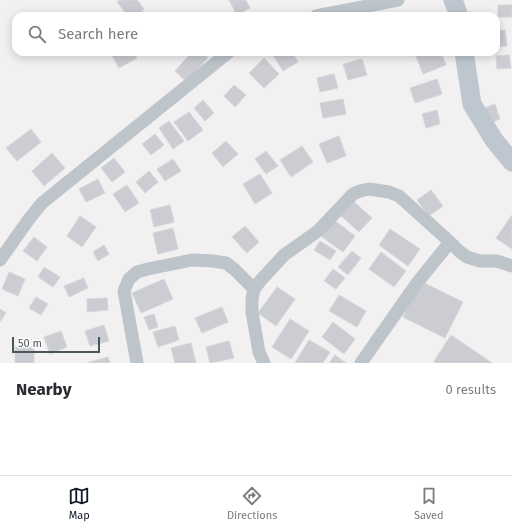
<!DOCTYPE html>
<style>
:root{--surface:#fff;--page:#f2f2f3;--text:#2b2b33;--muted:#7c7c81;--line:#e1e1e2;--accent:#111827}
body{margin:0;font-family:"Fira Sans",sans-serif;background:var(--page);color:var(--text)}
.scale{position:absolute;left:12px;bottom:10px;width:88px;box-sizing:border-box;padding-left:4px;border:2px solid #4a545b;border-top:0;font-size:11px;line-height:14px;white-space:nowrap;color:#4a545b;-webkit-text-stroke:3px #fff;paint-order:stroke}
.list{margin:0;padding:0;list-style:none}
h2{display:flex;justify-content:space-between;align-items:center;height:52px;margin:0;padding:0 16px;font-size:17px}
h2 small{font-size:13px;font-weight:400;color:var(--muted)}
.icon{flex:none;width:22px;height:22px;fill:none;stroke:currentColor;stroke-width:2;stroke-linecap:round;stroke-linejoin:round}
.map{position:relative;flex:none;width:512px;height:363px;overflow:hidden}
.search{position:absolute;background:var(--surface);box-shadow:0 2px 10px #0003;left:12px;right:12px;top:12px;height:44px;display:flex;align-items:center;gap:10px;box-sizing:border-box;padding:0 14px;border-radius:12px;color:var(--muted);font-size:15px}
.sheet{height:112px;background:var(--surface)}
nav{display:flex;justify-content:space-around;align-items:center;box-sizing:border-box;height:56px;border-top:1px solid var(--line);background:var(--surface);font-size:11px;color:var(--muted)}
nav a{display:grid;justify-items:center;gap:2px}
nav .on{color:var(--accent)}
.map>svg:first-child{display:block}
</style>
<div class="map">
<svg width="512" height="363" viewBox="0 0 512 363">
<rect width="100%" height="100%" fill="#f2f0f0"/>
<path fill="#cbcdd2" stroke="#d5d7da" d="M 120,0 L 137,0 L 144,9 L 135,16 L 128,16 L 117,2 Z
M 229,0 L 246,0 L 250,8 L 237,15 Z
M 498,5 L 512,5 L 512,17 L 498,17 Z
M 505,30 L 507,46 L 496,47 L 496,31 Z
M 110,52 L 133,52 L 137,58 L 119,68 Z
M 192,52 L 201,52 L 208,58 L 186,81 L 175,71 Z
M 271,52 L 292,52 L 298,62 L 283,71 Z
M 428,52 L 441,52 L 446,65 L 423,74 L 416,56 Z
M 509,55 L 511,68 L 497,69 L 496,56 Z
M 264,58 L 279,74 L 264,88 L 249,73 Z
M 362,59 L 367,75 L 348,80 L 343,64 Z
M 334,74 L 338,88 L 320,92 L 317,78 Z
M 437,79 L 442,94 L 415,103 L 410,88 Z
M 234,85 L 246,95 L 235,107 L 224,96 Z
M 343,99 L 346,114 L 323,118 L 320,103 Z
M 203,100 L 214,113 L 205,121 L 194,108 Z
M 495,104 L 500,119 L 485,125 L 479,110 Z
M 437,110 L 440,124 L 426,128 L 422,114 Z
M 189,112 L 203,130 L 188,141 L 174,122 Z
M 169,121 L 184,141 L 173,149 L 159,128 Z
M 31,129 L 41,142 L 17,161 L 6,148 Z
M 155,134 L 164,145 L 151,155 L 142,144 Z
M 339,136 L 346,156 L 327,163 L 319,144 Z
M 226,141 L 238,154 L 223,167 L 212,153 Z
M 302,146 L 313,162 L 291,177 L 280,160 Z
M 266,151 L 278,166 L 266,174 L 255,159 Z
M 52,153 L 65,168 L 44,186 L 32,171 Z
M 114,158 L 125,172 L 112,182 L 101,168 Z
M 173,159 L 181,171 L 165,181 L 157,169 Z
M 149,171 L 158,182 L 145,193 L 136,182 Z
M 260,174 L 272,193 L 255,204 L 243,184 Z
M 98,179 L 105,193 L 86,202 L 79,189 Z
M 127,185 L 139,203 L 125,212 L 113,194 Z
M 431,190 L 443,206 L 429,216 L 417,200 Z
M 352,200 L 372,218 L 359,232 L 339,214 Z
M 170,205 L 174,222 L 154,227 L 150,210 Z
M 512,215 L 512,249 L 496,238 Z
M 80,216 L 96,227 L 82,247 L 67,236 Z
M 334,220 L 355,236 L 343,252 L 322,237 Z
M 245,226 L 259,242 L 247,253 L 232,237 Z
M 173,228 L 178,249 L 158,254 L 153,233 Z
M 390,229 L 420,249 L 408,266 L 379,245 Z
M 34,237 L 47,247 L 37,261 L 23,251 Z
M 320,241 L 336,251 L 330,260 L 314,250 Z
M 104,245 L 109,254 L 98,261 L 93,252 Z
M 352,251 L 361,258 L 348,275 L 338,267 Z
M 381,252 L 406,271 L 394,287 L 369,269 Z
M 44,267 L 60,277 L 53,287 L 38,277 Z
M 333,269 L 345,278 L 336,289 L 324,281 Z
M 9,272 L 25,279 L 18,296 L 2,289 Z
M 84,278 L 88,288 L 69,297 L 64,286 Z
M 164,279 L 173,299 L 141,313 L 132,293 Z
M 420,281 L 463,302 L 445,338 L 403,317 Z
M 277,287 L 295,299 L 276,326 L 258,313 Z
M 339,295 L 366,311 L 357,327 L 329,311 Z
M 36,297 L 48,304 L 41,315 L 29,308 Z
M 107,298 L 108,310 L 87,312 L 87,299 Z
M 222,307 L 228,322 L 202,333 L 195,318 Z
M 0,309 L 6,313 L 0,322 Z
M 154,314 L 158,327 L 149,330 L 144,317 Z
M 290,319 L 309,331 L 291,359 L 272,347 Z
M 333,322 L 355,339 L 344,354 L 322,337 Z
M 104,325 L 109,341 L 90,346 L 85,331 Z
M 175,326 L 179,340 L 158,347 L 153,332 Z
M 61,331 L 67,347 L 50,354 L 44,337 Z
M 451,335 L 492,363 L 436,363 L 434,361 Z
M 309,340 L 330,352 L 323,363 L 295,363 Z
M 229,341 L 234,358 L 210,363 L 206,347 Z
M 191,343 L 196,363 L 175,363 L 171,348 Z
M 15,347 L 34,348 L 34,363 L 15,363 Z
M 335,355 L 346,363 L 329,363 Z
M 108,357 L 110,363 L 87,363 Z"/>
<g fill="none" stroke-linecap="round" stroke-linejoin="round">
<path stroke="#bdc5cb" stroke-width="13" d="M 316,16 L 398,0
M 0,260 L 29,219 L 42,203 L 229,52
M 137,363 L 124,291 L 129,279 L 137,272 L 148,269 L 192,260 L 213,261 L 226,263 L 235,270 L 254,289
M 264,363 L 259,352 L 252,312 L 252,299 L 254,289 L 261,280 L 284,255 L 318,231 L 353,194 L 360,191 L 369,189 L 389,192 L 399,196 L 450,242 L 459,251 L 467,257 L 480,261 L 497,261 L 512,266
M 361,363 L 417,283 L 450,242"/>
<path stroke="#bec7cf" stroke-width="19" d="M 453,0 L 459,16
M 464,52 L 472,104 L 494,140 L 512,162"/>
</g>
</svg>
<div class="scale">50 m</div>
<div class="search"><svg class="icon" aria-label="search" viewBox="0 0 24 24"><circle cx="10" cy="10" r="6"/><path d="M15 15l6 6"/></svg>Search here</div>
</div>
<section class="sheet">
<h2>Nearby<small>0 results</small></h2>
<ul class="list">
</ul>
</section>
<nav>
<a class="on"><svg class="icon" aria-label="map" viewBox="0 0 24 24"><path d="M3 6l6-2 6 2 6-2v14l-6 2-6-2-6 2zM9 4v14M15 6v14"/></svg>Map</a>
<a><svg class="icon" aria-label="directions" viewBox="0 0 24 24"><path d="M12 3l9 9-9 9-9-9zM9 14v-3h6M13 9l2 2-2 2"/></svg>Directions</a>
<a><svg class="icon" aria-label="saved" viewBox="0 0 24 24"><path d="M7 4h10v16l-5-4-5 4z"/></svg>Saved</a>
</nav>
